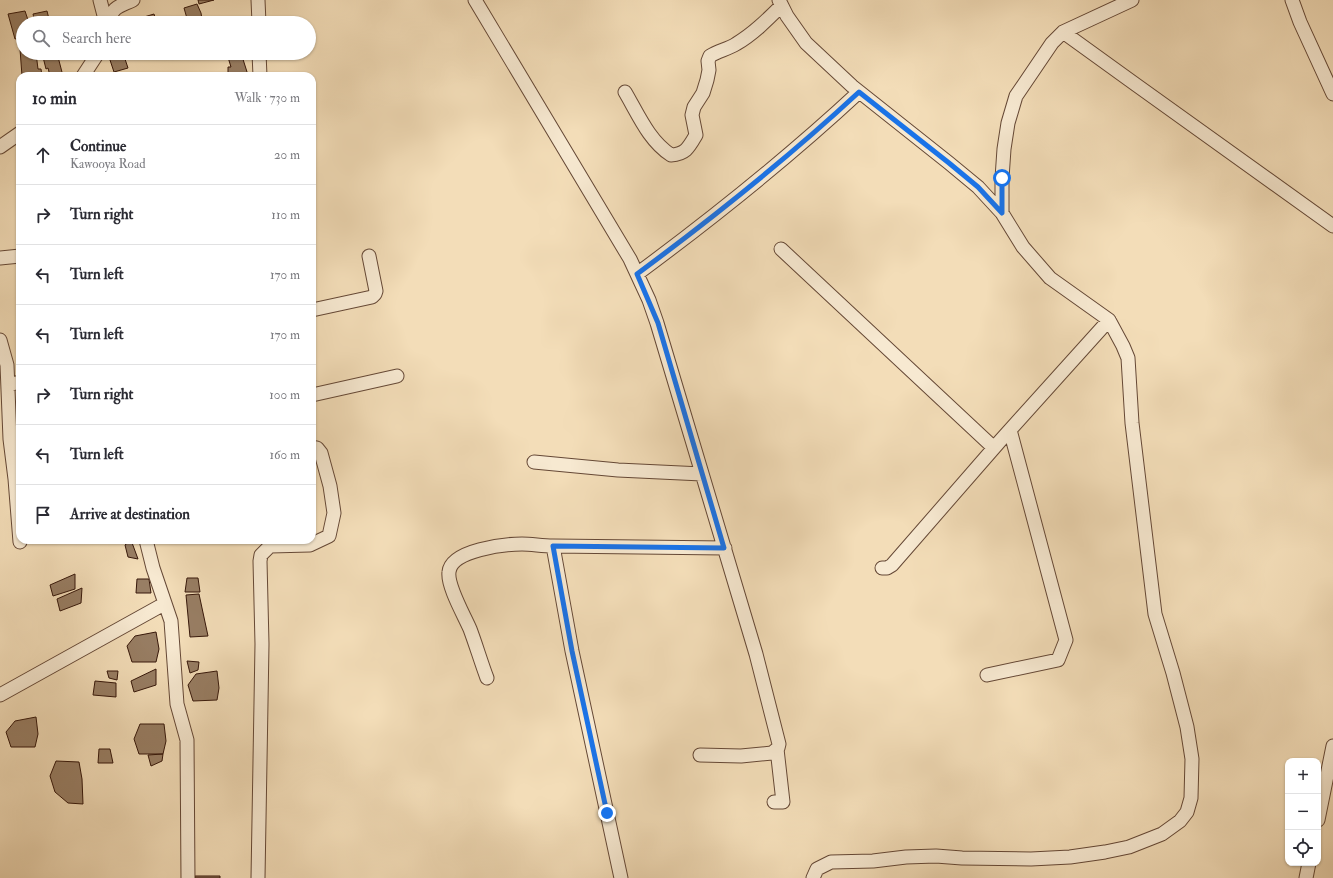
<!DOCTYPE html>
<meta charset="utf-8">
<style>
:root{--surface:#fff;--page:#f7f7f7;--text:#2b2b33;--muted:#7c7c81;--line:#e1e1e2}
body{margin:0;font-family:"IM FELL Double Pica",serif;background:var(--page);color:var(--text)}
.controls{position:absolute;right:12px;bottom:12px;display:grid;overflow:hidden;border-radius:8px;box-shadow:0 1px 3px #0004}
.controls button{width:36px;height:36px;display:grid;place-items:center;padding:0;border:0;border-bottom:1px solid var(--line);background:var(--surface);color:var(--text);font:20px sans-serif}
.stop{position:absolute;width:12px;height:12px;margin:-9px;border:3px solid #1a73e8;border-radius:50%;background:#fff}
.stop.end{background:#1a73e8;border-color:#fff;box-shadow:0 1px 4px #0008}
.list{margin:0;padding:0;list-style:none}
h2{display:flex;justify-content:space-between;align-items:center;height:52px;margin:0;padding:0 16px;font-size:17px}
h2 small{font-size:13px;font-weight:400;color:var(--muted)}
.list li{display:grid;grid-template-columns:26px 1fr auto;gap:12px;align-items:center;box-sizing:border-box;height:60px;padding:0 16px;border-top:1px solid var(--line)}
.list b{display:block;font-size:15px;white-space:nowrap}
.list p{margin:0;font-size:13px;white-space:nowrap;color:var(--muted)}
.list em{font-size:13px;font-style:normal;color:var(--muted)}
.icon{flex:none;width:22px;height:22px;fill:none;stroke:currentColor;stroke-width:2;stroke-linecap:round;stroke-linejoin:round}
.map{position:relative;flex:none;width:1333px;height:878px;overflow:hidden}
.search{position:absolute;background:var(--surface);box-shadow:0 1px 3px #0004;left:16px;top:16px;width:300px;height:44px;display:flex;align-items:center;gap:10px;box-sizing:border-box;padding:0 14px;border-radius:22px;color:var(--muted);font-size:15px}
.panel{position:absolute;background:var(--surface);box-shadow:0 1px 3px #0004;left:16px;top:72px;width:300px;height:472px;border-radius:12px}
.map>svg:first-child{display:block}
</style>
<div class="map">
<svg width="1333" height="878" viewBox="0 0 1333 878">
<rect width="100%" height="100%" fill="#f3ddb8"/>
<filter id="stains"><feTurbulence type="fractalNoise" baseFrequency=".005" numOctaves="4"/><feColorMatrix values="0 0 0 0 .2 0 0 0 0 .09 0 0 0 0 .02 0 0 0 .5 -.17"/></filter>
<radialGradient id="worn" r=".72"><stop offset=".6" stop-color="#630" stop-opacity="0"/><stop offset="1" stop-color="#630" stop-opacity=".3"/></radialGradient>
<path fill="#987e64" stroke="#36170a" d="M 198,0 L 214,0 L 199,4 Z
M 197,4 L 201,13 L 202,19 L 188,22 L 184,8 Z
M 25,11 L 29,23 L 23,23 L 23,37 L 15,39 L 8,14 Z
M 47,11 L 50,23 L 35,23 L 33,14 Z
M 154,14 L 157,23 L 135,23 L 134,20 Z
M 20,49 L 23,49 L 23,53 L 36,53 L 38,69 L 41,69 L 42,76 L 22,76 Z
M 42,53 L 57,53 L 63,76 L 50,76 L 48,68 L 46,69 Z
M 111,53 L 123,53 L 128,68 L 114,72 L 108,54 Z
M 234,53 L 241,53 L 248,75 L 233,76 L 233,75 L 228,74 L 228,67 L 231,67 L 227,54 Z
M 131,540 L 138,559 L 128,557 L 125,545 Z
M 75,574 L 75,589 L 53,596 L 50,585 Z
M 187,578 L 198,578 L 200,592 L 185,592 Z
M 137,579 L 149,579 L 151,593 L 136,593 Z
M 82,588 L 81,603 L 60,611 L 57,599 Z
M 199,594 L 208,636 L 190,637 L 186,595 Z
M 156,632 L 159,649 L 156,662 L 132,662 L 127,646 L 135,636 Z
M 187,661 L 199,662 L 198,670 L 190,673 Z
M 156,669 L 156,685 L 134,692 L 131,681 Z
M 107,671 L 118,671 L 117,680 L 109,678 Z
M 217,671 L 219,688 L 217,700 L 193,701 L 188,685 L 196,674 Z
M 95,681 L 116,683 L 116,697 L 93,695 Z
M 36,717 L 38,734 L 35,747 L 11,747 L 6,732 L 15,721 Z
M 140,724 L 164,724 L 166,741 L 163,754 L 139,754 L 134,739 Z
M 99,749 L 110,749 L 113,763 L 98,763 Z
M 163,754 L 162,761 L 151,766 L 148,755 Z
M 56,761 L 79,762 L 82,779 L 83,804 L 68,803 L 55,792 L 50,776 Z
M 195,876 L 220,876 L 220,878 L 195,878 Z"/>
<g fill="none" stroke-linecap="round" stroke-linejoin="round">
<defs>
<path id="minor" d="M 100,0 L 106,23
M 258,0 L 259,23
M 475,0 L 630,259 L 649,300 L 657,323 L 756,654 L 779,744 L 778,748 L 772,753 L 741,756 L 700,755
M 779,0 L 787,16 L 806,43 L 852,86 L 949,163 L 978,187 L 1002,213 L 1023,247 L 1050,278 L 1109,320 L 1123,346 L 1128,358 L 1132,423 L 1155,614 L 1173,673 L 1187,727 L 1192,759 L 1191,798 L 1187,812 L 1180,821 L 1162,834 L 1129,847 L 1105,852 L 1070,857 L 1031,859 L 962,858 L 936,856 L 906,857 L 873,861 L 831,862 L 817,869 L 813,878
M 1292,0 L 1300,22 L 1333,94
M 108,23 C 113,6 118,7 133,0
M 1063,32 L 1135,84 L 1333,226
M 259,53 L 260,76
M 83,76 L 98,53
M 625,92 C 638,114 649,141 671,155 C 686,154 689,147 696,135 L 692,115 L 694,107 L 703,93 L 707,80 L 709,70 L 708,61 L 710,56 C 718,51 728,49 736,44 C 753,34 767,20 781,6
M 0,147 L 20,133
M 1002,213 L 1002,178 L 1004,149 L 1008,123 L 1016,96 L 1052,43 L 1063,32 L 1132,0
M 781,249 L 994,448
M 0,258 L 20,256
M 637,274 C 714,217 789,157 859,92
M 312,310 L 372,297 L 375,294 L 376,291 L 369,256
M 0,340 L 7,365 L 10,439 L 15,479
M 8,385 L 20,382
M 312,395 L 397,376
M 534,462 L 618,470 L 702,474
M 20,479 L 15,479 L 20,542
M 146,540 L 153,568 L 171,621 L 177,704 L 187,740 L 188,878
M 882,568 L 887,568 L 892,565 L 1000,441 L 1109,320
M 987,675 L 1058,660 L 1066,640 L 1010,430
M 487,678 C 481,662 476,645 470,629 C 464,615 447,586 449,572 C 451,550 505,544 522,544 C 532,544 542,546 553,546
M 0,695 L 164,604
M 774,802 L 783,802 L 777,749
M 1318,820 L 1333,746
M 258,878 L 262,644 L 260,561 L 261,555 L 270,546 L 310,545 L 329,536 L 334,513 L 330,486 L 321,453 L 317,448 L 312,447
M 621,878 L 572,651 L 553,546 L 725,548
M 1306,878 L 1309,863"/>
</defs>
<use href="#minor" stroke="#654836" stroke-width="15"/>
<use href="#minor" stroke="#f7e9d1" stroke-width="13"/>
</g>
<g fill="none" stroke-linecap="round" stroke-linejoin="round">
<path stroke="#1a73e8" stroke-width="5" d="M 607,813 L 572,651 L 553,546 L 724,548 L 658,323 L 637,274 C 714,217 789,157 859,92 L 949,163 L 978,187 L 1002,213 L 1002,178"/>
</g>
<rect width="100%" height="100%" filter="url(#stains)"/>
<rect width="100%" height="100%" fill="url(#worn)"/>
</svg>
<div class="controls">
<button>+</button>
<button>−</button>
<button><svg class="icon" aria-label="locate" viewBox="0 0 24 24"><circle cx="12" cy="12" r="6"/><path d="M12 2v4M12 18v4M2 12h4M18 12h4"/></svg></button>
</div>
<div class="stop" style="left:1002px;top:178px"></div>
<div class="stop end" style="left:607px;top:813px"></div>
<div class="search"><svg class="icon" aria-label="search" viewBox="0 0 24 24"><circle cx="10" cy="10" r="6"/><path d="M15 15l6 6"/></svg>Search here</div>
<section class="panel">
<h2>10 min<small>Walk · 730 m</small></h2>
<ul class="list">
<li><svg class="icon" aria-label="ahead" viewBox="0 0 24 24"><path d="M12 20V5M6 11l6-6 6 6"/></svg><div><b>Continue</b><p>Kawooya Road</p></div><em>20 m</em></li>
<li><svg class="icon" aria-label="right" viewBox="0 0 24 24"><path d="M7 20v-9h11M14 6l5 5-5 5"/></svg><div><b>Turn right</b></div><em>110 m</em></li>
<li><svg class="icon" aria-label="left" viewBox="0 0 24 24"><path d="M17 20v-9H6M10 6l-5 5 5 5"/></svg><div><b>Turn left</b></div><em>170 m</em></li>
<li><svg class="icon" aria-label="left" viewBox="0 0 24 24"><path d="M17 20v-9H6M10 6l-5 5 5 5"/></svg><div><b>Turn left</b></div><em>170 m</em></li>
<li><svg class="icon" aria-label="right" viewBox="0 0 24 24"><path d="M7 20v-9h11M14 6l5 5-5 5"/></svg><div><b>Turn right</b></div><em>100 m</em></li>
<li><svg class="icon" aria-label="left" viewBox="0 0 24 24"><path d="M17 20v-9H6M10 6l-5 5 5 5"/></svg><div><b>Turn left</b></div><em>160 m</em></li>
<li><svg class="icon" aria-label="arrive" viewBox="0 0 24 24"><path d="M6 21V4h12l-3 4 3 4H6"/></svg><div><b>Arrive at destination</b></div></li>
</ul>
</section>
</div>
